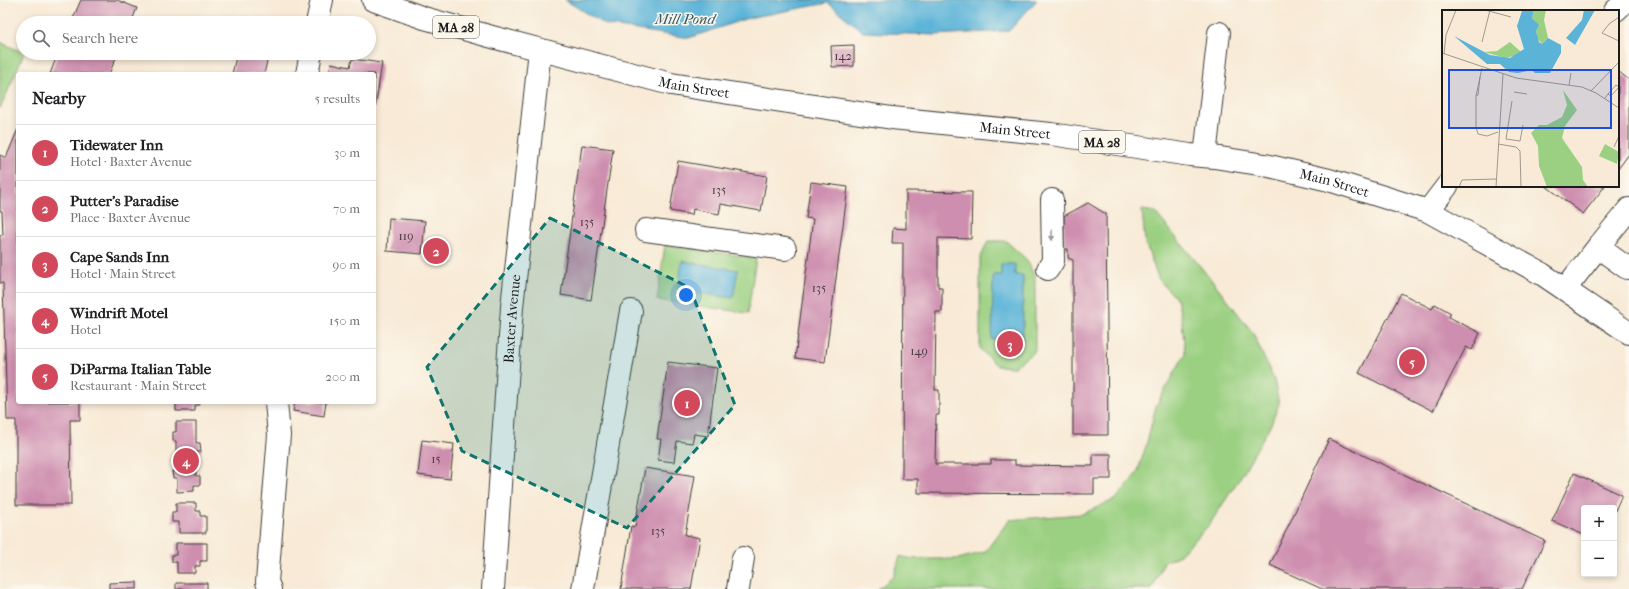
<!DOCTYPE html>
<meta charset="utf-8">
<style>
:root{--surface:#fff;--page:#f2f2f2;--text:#202124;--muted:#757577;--line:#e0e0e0;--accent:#d1495b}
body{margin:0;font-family:"IM FELL French Canon",serif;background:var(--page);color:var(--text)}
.controls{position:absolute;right:12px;bottom:12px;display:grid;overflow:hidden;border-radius:4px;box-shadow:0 2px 6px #0003}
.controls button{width:36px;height:36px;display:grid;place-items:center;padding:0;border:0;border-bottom:1px solid var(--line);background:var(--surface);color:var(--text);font:20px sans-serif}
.you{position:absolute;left:686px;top:295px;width:14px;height:14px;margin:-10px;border:3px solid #fff;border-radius:50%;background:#1a73e8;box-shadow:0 0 0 6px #1a73e833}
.badge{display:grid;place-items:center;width:26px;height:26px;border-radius:50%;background:var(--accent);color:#fff;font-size:13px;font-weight:700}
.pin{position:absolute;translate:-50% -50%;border:2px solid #fff;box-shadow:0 1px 4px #0006}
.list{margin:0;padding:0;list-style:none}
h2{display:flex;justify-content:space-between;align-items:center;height:52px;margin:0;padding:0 16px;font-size:17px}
h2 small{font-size:13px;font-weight:400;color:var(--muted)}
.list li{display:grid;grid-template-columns:26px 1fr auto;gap:12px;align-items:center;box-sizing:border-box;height:56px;padding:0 16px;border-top:1px solid var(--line)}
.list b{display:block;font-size:15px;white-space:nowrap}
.list p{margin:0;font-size:13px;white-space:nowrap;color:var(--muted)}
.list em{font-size:13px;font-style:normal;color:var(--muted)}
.icon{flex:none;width:22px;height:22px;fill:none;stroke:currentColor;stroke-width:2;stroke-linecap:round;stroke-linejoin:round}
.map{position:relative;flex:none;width:1629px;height:589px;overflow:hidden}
.search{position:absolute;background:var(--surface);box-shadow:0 2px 6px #0003;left:16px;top:16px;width:360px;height:44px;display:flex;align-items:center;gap:10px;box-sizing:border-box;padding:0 14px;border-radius:22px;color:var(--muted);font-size:15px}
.panel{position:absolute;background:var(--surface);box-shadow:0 2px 6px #0003;left:16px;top:72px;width:360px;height:332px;border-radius:4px}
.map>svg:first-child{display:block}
</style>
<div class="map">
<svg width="1629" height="589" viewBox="0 0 1629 589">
<rect width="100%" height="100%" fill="#fbf7ec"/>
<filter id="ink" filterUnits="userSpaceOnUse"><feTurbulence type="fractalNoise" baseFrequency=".025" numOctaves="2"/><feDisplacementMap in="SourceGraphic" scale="8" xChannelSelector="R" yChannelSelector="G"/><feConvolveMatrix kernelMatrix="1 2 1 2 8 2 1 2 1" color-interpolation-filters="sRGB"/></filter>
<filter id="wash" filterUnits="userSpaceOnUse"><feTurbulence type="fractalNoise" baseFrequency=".012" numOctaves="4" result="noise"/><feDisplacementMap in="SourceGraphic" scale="16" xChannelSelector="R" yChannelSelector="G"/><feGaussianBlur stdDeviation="0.9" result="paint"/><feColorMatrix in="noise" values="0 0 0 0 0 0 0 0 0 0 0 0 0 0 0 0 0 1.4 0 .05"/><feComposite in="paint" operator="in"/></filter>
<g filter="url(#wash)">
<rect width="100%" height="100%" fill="#f8ead6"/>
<path fill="#9bd082" stroke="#5c764f" d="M 0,42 L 24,53 L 0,109 Z
M 1142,210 L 1155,212 L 1219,289 L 1253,333 L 1274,380 L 1279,404 L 1271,424 L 1240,478 L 1209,525 L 1180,555 L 1164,562 L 1152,589 L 878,589 L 894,576 L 900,556 L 912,559 L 958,559 L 985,552 L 1009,520 L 1082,514 L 1116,499 L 1137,473 L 1146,446 L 1156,406 L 1185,354 L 1182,321 L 1177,299 L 1159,280 L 1145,242 Z
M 988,241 L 1006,241 L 1027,260 L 1035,277 L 1035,351 L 1014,367 L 997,366 L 980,349 L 980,258 Z
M 665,245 L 756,258 L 748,313 L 657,300 Z"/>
<path fill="#5bb4d8" stroke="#3c687a" d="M 565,0 L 1037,0 L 1009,31 L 934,35 L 863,32 L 828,3 L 748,18 L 689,38 L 605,25 Z
M 682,261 L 738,270 L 733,298 L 678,290 Z
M 1001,264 L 1015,264 L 1015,275 L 1023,275 L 1023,340 L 992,340 L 993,275 L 1001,275 Z"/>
<g id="blocks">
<path fill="#ce8eaf" d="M 81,0 L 117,0 L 137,8 L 131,23 L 71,23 Z
M 854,45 L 854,66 L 832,67 L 831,46 Z
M 58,53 L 118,53 L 109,74 L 50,74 Z
M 237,53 L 269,53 L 264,74 L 232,74 Z
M 352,59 L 382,63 L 375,109 L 374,74 L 329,74 L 331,63 L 350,67 Z
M 1618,71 L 1629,80 L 1629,154 L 1618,169 Z
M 18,129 L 18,402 L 80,402 L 80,420 L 70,420 L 71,505 L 16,505 L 16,420 L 7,420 L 3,283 L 0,283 L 0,235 L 3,235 L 2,211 L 0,211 L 0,155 L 6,158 Z
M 582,145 L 613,149 L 591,300 L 561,295 Z
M 678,161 L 767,176 L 761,211 L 721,204 L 719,214 L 693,209 L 692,215 L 670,211 Z
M 811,182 L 848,187 L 825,362 L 795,358 L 813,219 L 806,218 Z
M 1546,186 L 1605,186 L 1583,214 Z
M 906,191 L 972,192 L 971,239 L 938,238 L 938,287 L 942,287 L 942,312 L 936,312 L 935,390 L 939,390 L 939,415 L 936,415 L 935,464 L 991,464 L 991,460 L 1015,460 L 1015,465 L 1093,466 L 1093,454 L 1111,454 L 1111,479 L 1094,479 L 1094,494 L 918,493 L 918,479 L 902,479 L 903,243 L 892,243 L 893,228 L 906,229 Z
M 1088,203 L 1106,214 L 1108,435 L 1073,435 L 1073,260 L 1068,258 L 1068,249 L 1064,249 L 1064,216 Z
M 389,218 L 425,221 L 422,254 L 387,251 Z
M 1401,293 L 1432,309 L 1435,304 L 1451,313 L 1449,317 L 1480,333 L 1472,350 L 1466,347 L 1433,411 L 1359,373 Z
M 668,362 L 717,368 L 708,436 L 694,434 L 692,443 L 677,441 L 674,462 L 658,460 L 661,439 L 657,439 Z
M 176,402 L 199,402 L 199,405 L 195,405 L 195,411 L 176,411 Z
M 295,402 L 326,402 L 324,416 L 293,411 Z
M 176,422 L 196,422 L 196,443 L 200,443 L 201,452 L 196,452 L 196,476 L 200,476 L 200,485 L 194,485 L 194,491 L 177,492 L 177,478 L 173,478 L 172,471 L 176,471 L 176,441 L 173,441 L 173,432 L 176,432 Z
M 1329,439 L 1545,541 L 1522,589 L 1322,589 L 1270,565 Z
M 422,440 L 454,444 L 450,479 L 418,475 Z
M 645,468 L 695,476 L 685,535 L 700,538 L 691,589 L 621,589 L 631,526 L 635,527 Z
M 1574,473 L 1622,495 L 1614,513 L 1614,508 L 1584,508 L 1584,535 L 1552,521 Z
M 176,503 L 196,503 L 196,511 L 200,511 L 200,516 L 206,516 L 206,533 L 179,533 L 179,522 L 172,522 L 172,512 L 176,512 Z
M 176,543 L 207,543 L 207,561 L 200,561 L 200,566 L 195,566 L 195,573 L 177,573 L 177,562 L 172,562 L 172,555 L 176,555 Z
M 137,582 L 137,589 L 109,589 L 109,583 Z
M 176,583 L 207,583 L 207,589 L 176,589 Z"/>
</g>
</g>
<g filter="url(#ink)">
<use href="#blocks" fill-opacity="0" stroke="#3d3b38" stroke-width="1"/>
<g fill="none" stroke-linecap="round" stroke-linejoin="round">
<defs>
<g id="minor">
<path d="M 317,23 L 322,0"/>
<path d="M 307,74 L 311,53"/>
<path d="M 1205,156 L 1219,33"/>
<path d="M 646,230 L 785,249"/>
<path d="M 1598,247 L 1629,209"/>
<path d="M 1048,269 L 1053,261 L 1052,200"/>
<path d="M 1565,289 L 1598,247 L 1627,268 L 1629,266"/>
<path d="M 270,589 L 267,582 L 279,435 L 276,402"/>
<path id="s1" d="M 493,589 L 512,307 L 540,50"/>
<path d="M 583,589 L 631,311"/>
<path d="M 738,589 L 743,558"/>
</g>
<g id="major">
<path id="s2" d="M 373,0 L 424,18 L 496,38 L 671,84 L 892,118 L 1051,134 L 1190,155 L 1214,157 L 1265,165 L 1329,180 L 1428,211 L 1542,274 L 1629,333"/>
<path d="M 1615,11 L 1627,0"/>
<path d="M 1428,211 L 1447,186"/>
</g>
</defs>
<use href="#minor" stroke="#3d3b38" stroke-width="24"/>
<use href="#major" stroke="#3d3b38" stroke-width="24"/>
<use href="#minor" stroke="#fff" stroke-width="22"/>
<use href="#major" stroke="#fff" stroke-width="22"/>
</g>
<defs><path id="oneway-solid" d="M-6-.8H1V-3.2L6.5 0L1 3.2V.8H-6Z"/></defs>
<use fill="#999" href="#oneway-solid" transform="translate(1052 235) rotate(89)"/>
</g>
<path fill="#0f766e" fill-opacity="0.2" stroke="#0f766e" stroke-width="3" stroke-dasharray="8 5" stroke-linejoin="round" d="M 550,218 L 690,288 L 735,405 L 627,528 L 462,451 L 427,367 Z"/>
<g text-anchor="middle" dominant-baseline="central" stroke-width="3" stroke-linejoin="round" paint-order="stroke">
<g font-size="12" fill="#483841">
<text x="843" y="56">142</text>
<text x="719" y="190">135</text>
<text x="587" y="222">135</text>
<text x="406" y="236">119</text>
<text x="819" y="288">135</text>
<text x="919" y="351">149</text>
<text x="436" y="459">15</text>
<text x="658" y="531">135</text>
</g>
<g fill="#fbf7ec" stroke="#5f5e5a" stroke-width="1">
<rect x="433" y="16" width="46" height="22" rx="3"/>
<rect x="1079" y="131" width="46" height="22" rx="3"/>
</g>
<g font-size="13" font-weight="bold" fill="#1c1c1c">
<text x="456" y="27">MA 28</text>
<text x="1102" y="142">MA 28</text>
</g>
<g font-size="14" fill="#1c1c1c" stroke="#fbf7ec">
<text stroke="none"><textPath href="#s2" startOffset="333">Main Street</textPath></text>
<text stroke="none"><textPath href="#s2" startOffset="657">Main Street</textPath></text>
<text stroke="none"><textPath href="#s2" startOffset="981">Main Street</textPath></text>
<text stroke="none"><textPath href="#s1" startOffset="271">Baxter Avenue</textPath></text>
</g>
<g font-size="15" font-style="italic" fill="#355967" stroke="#fbf7ec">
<text x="685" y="19">Mill Pond</text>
</g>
</g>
<g transform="translate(1442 10)">
<rect width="177" height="177" fill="#f8ead6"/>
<path d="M 92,0 L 104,0 L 102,10 L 106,28 L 100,34 L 95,28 L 93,11 L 90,8 ZM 68,32 L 79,42 L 76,45 L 64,48 L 42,42 L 55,41 ZM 121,80 L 135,100 L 123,116 L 120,128 L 140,157 L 141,170 L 146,177 L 105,177 L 97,156 L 96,136 L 89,123 L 97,115 L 105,115 L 120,107 L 125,95 ZM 163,134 L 177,142 L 175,154 L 157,146 Z" fill="#9bd082"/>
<path d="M 92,0 L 90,8 L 97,15 L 94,21 L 97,32 L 100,34 L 106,28 L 119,35 L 119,43 L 108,63 L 93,63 L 90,60 L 76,63 L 67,62 L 58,54 L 45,54 L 12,26 L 48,45 L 68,48 L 82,39 L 75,16 L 80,1 ZM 142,0 L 153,0 L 133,35 L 124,28 L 140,10 Z" fill="#5bb4d8"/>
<path fill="none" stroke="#a0988c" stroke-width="1" d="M 43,0 L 69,7M 177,7 L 167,14 L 160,23 L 177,31M 40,32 L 48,0M 0,43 L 74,68 L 140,77 L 154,83 L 177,98M 2,44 L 4,25 L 14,0M 38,67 L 36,85 L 34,86 L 40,58M 127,75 L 129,63M 149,81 L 177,52M 72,82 L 85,84M 166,84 L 174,75 L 177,77M 34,86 L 34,117 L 36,124 L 45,126 L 56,122M 163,88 L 166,84 L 169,86 L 177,77M 70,91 L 64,129 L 78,131 L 81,115M 56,134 L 74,137 L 78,141 L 79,177M 172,137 L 177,126M 17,177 L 20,170 L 54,169M 54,177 L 61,64"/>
<path fill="#1d4ed8" fill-opacity="0.15" stroke="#1d4ed8" stroke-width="2" d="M 7,60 L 169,60 L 169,118 L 7,118 Z"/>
<rect width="177" height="177" fill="none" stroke="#1c1c1c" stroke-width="2"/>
</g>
</svg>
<div class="controls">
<button>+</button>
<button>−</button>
</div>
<div class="you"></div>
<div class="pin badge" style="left:687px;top:403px">1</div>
<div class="pin badge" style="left:436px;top:251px">2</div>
<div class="pin badge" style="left:1010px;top:344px">3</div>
<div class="pin badge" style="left:186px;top:461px">4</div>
<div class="pin badge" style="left:1412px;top:362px">5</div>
<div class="search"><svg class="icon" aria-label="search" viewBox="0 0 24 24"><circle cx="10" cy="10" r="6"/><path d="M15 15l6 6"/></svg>Search here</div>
<section class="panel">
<h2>Nearby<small>5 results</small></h2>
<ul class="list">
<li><span class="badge">1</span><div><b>Tidewater Inn</b><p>Hotel · Baxter Avenue</p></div><em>30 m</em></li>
<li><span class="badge">2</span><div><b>Putter's Paradise</b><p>Place · Baxter Avenue</p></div><em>70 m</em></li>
<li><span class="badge">3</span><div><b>Cape Sands Inn</b><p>Hotel · Main Street</p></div><em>90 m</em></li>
<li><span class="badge">4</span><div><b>Windrift Motel</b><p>Hotel</p></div><em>150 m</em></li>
<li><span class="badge">5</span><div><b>DiParma Italian Table</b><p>Restaurant · Main Street</p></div><em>200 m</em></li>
</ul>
</section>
</div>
